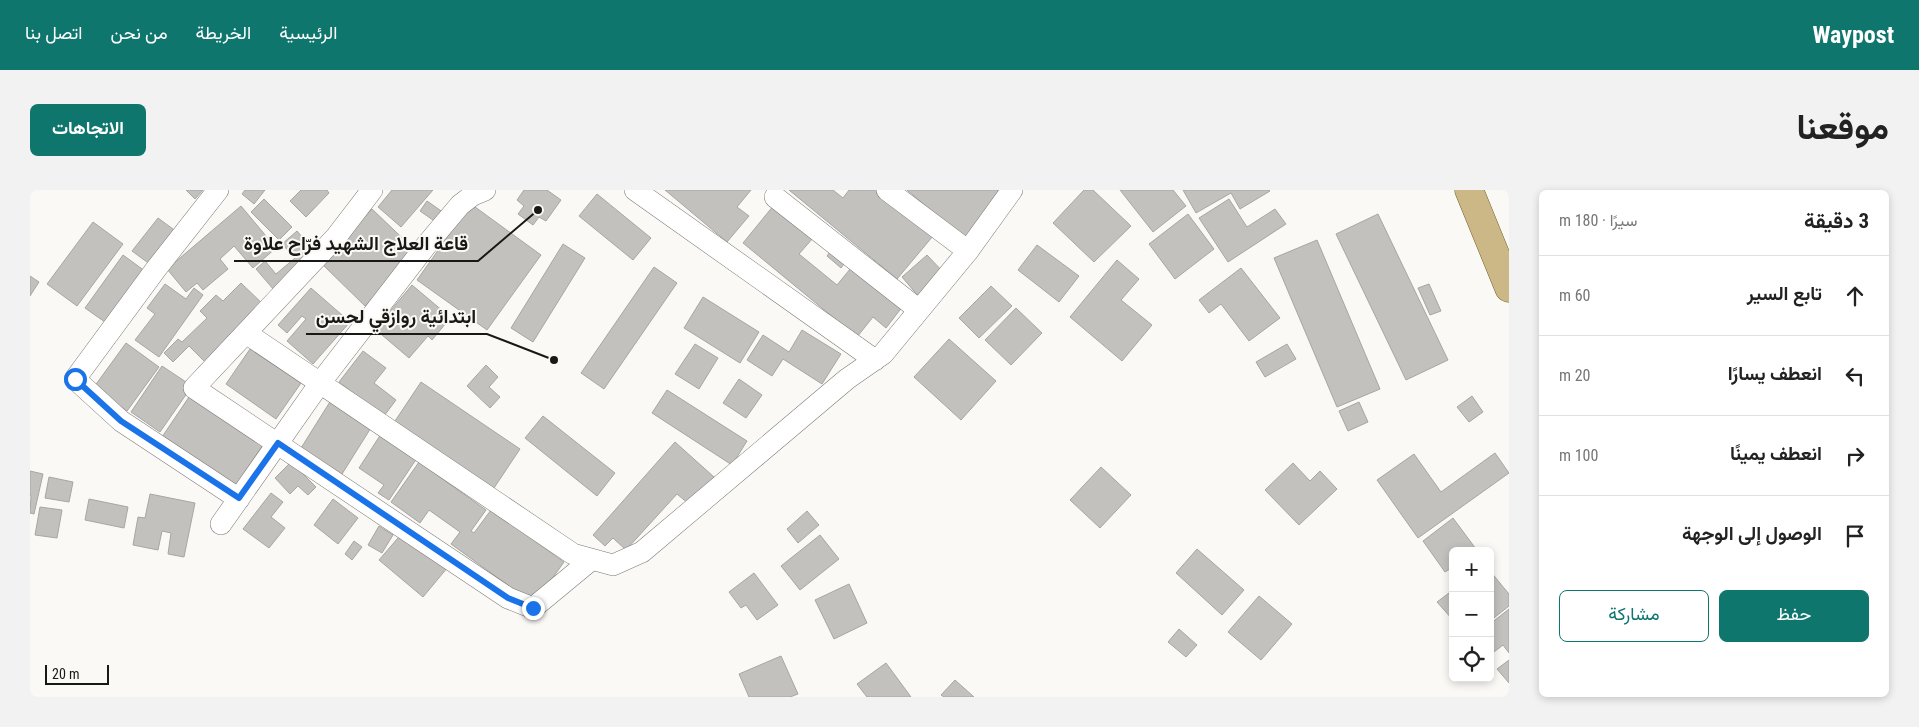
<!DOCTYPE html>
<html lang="ar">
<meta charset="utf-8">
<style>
:root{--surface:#fff;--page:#f2f2f2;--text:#222;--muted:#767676;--line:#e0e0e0;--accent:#0f766e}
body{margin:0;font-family:"Roboto Condensed",Vazirmatn,sans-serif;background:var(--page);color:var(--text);direction:rtl}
.controls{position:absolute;right:15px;bottom:15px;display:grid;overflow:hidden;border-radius:8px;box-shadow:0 2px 8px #0003}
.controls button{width:45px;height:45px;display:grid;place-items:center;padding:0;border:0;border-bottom:1px solid var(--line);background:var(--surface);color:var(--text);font:25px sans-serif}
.scale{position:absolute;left:15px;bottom:12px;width:64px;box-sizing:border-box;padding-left:5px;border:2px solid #181816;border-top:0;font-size:14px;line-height:18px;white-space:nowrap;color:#181816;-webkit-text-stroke:4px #fbf9f5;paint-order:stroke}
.stop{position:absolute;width:15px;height:15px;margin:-11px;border:4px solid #1a73e8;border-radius:50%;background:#fff}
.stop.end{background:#1a73e8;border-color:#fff;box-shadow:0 1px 5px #0008}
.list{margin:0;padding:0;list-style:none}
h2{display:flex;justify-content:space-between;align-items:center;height:65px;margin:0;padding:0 20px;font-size:21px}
h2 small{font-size:16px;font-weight:400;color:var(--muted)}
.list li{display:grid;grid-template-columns:32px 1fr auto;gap:15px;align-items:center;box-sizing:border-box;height:80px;padding:0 20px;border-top:1px solid var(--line)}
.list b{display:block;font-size:19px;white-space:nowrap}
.list em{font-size:16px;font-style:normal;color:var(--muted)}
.actions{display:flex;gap:10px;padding:15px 20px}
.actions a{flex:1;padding:11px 0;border:1px solid var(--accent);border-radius:8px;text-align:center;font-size:18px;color:var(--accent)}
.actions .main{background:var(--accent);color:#fff}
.icon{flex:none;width:28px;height:28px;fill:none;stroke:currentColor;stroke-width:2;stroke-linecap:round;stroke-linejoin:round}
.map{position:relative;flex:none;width:1479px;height:507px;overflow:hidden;direction:ltr;border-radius:8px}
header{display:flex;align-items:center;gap:30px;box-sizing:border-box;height:70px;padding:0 25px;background:var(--accent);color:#fff}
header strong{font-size:24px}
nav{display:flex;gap:28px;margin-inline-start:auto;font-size:18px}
.intro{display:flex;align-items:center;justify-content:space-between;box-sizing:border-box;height:120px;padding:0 30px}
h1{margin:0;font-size:35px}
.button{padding:12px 22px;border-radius:8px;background:var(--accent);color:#fff;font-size:18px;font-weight:700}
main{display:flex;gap:30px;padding:0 30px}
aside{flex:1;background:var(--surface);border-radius:8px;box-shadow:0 2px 8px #0003}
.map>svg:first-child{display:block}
</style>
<header>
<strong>Waypost</strong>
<nav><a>الرئيسية</a><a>الخريطة</a><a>من نحن</a><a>اتصل بنا</a></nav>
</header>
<div class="intro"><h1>موقعنا</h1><a class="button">الاتجاهات</a></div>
<main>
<aside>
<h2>3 دقيقة<small>سيرًا · 180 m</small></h2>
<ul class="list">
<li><svg class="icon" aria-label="ahead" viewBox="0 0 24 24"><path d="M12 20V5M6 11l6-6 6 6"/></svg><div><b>تابع السير</b></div><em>60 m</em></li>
<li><svg class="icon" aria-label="left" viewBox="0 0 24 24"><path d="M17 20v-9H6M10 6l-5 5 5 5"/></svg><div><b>انعطف يسارًا</b></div><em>20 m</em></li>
<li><svg class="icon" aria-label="right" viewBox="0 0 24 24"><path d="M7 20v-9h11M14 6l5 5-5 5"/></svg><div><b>انعطف يمينًا</b></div><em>100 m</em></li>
<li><svg class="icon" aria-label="arrive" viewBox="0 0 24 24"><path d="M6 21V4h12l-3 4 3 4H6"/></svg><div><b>الوصول إلى الوجهة</b></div></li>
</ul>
<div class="actions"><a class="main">حفظ</a><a>مشاركة</a></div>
</aside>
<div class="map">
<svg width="1479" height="507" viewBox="0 0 1479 507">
<rect width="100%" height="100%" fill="#fbf9f5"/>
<path fill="#c3c1bd" stroke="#a7a6a2" d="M 156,0 L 173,0 L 165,9 Z
M 215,0 L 235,0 L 224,14 L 212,4 Z
M 271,0 L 297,0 L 299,3 L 276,27 L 260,11 Z
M 362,0 L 403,0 L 371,37 L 348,17 Z
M 494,0 L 517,0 L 531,10 L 516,31 L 509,27 L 503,35 L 488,24 L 494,16 L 487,10 Z
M 635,0 L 721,0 L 707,17 L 719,26 L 697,52 Z
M 759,0 L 803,0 L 813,8 L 819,0 L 847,0 L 903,46 L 867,89 Z
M 877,0 L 967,0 L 974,6 L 936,50 Z
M 1054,0 L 1063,0 L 1101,36 L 1064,72 L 1023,33 Z
M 1090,0 L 1143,0 L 1156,16 L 1123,42 Z
M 1153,0 L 1239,0 L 1240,1 L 1210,19 L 1201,3 L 1166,23 Z
M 567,4 L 621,48 L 603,70 L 549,26 Z
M 234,9 L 262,37 L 249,50 L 221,22 Z
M 1199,9 L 1217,37 L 1245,19 L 1256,34 L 1198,72 L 1169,28 Z
M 397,11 L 417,25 L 410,35 L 390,21 Z
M 441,14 L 511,65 L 457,140 L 387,90 Z
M 744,15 L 783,48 L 769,64 L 807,95 L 825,73 L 876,112 L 856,138 L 843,127 L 827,147 L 713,53 Z
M 211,16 L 246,58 L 223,78 L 204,56 L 190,69 L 198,79 L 173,100 L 167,93 L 156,102 L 137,79 Z
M 342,19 L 387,62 L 335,116 L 291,73 Z
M 1158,24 L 1184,59 L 1145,89 L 1119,54 Z
M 1348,24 L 1418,170 L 1376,190 L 1306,44 Z
M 128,28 L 147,42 L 121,75 L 102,61 Z
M 63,32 L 93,54 L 47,116 L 17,94 Z
M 267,41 L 286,63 L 244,100 L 226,79 L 235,71 L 246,84 L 265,68 L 252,54 Z
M 1287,50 L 1350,199 L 1307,217 L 1244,68 Z
M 533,54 L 555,68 L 503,152 L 481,138 Z
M 1007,55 L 1049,86 L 1029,112 L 988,80 Z
M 802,59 L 817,70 L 811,78 L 797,66 Z
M 93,65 L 119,84 L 82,137 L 55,118 Z
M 897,65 L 915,84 L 889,107 L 872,87 Z
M 1087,70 L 1109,89 L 1091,110 L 1122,135 L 1092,171 L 1040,127 Z
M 624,77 L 647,93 L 574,199 L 551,183 Z
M 1211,78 L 1250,128 L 1219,151 L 1191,114 L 1179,123 L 1169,110 Z
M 0,86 L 9,92 L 0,106 Z
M 211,93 L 237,118 L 180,177 L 159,156 L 143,172 L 134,163 L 148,149 L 152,152 L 177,128 L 170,121 L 186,105 L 193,111 Z
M 135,94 L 156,109 L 164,98 L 173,105 L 129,167 L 105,150 L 125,124 L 117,118 Z
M 1399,94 L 1411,121 L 1400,125 L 1388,98 Z
M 382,95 L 414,122 L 410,127 L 416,133 L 402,150 L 398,146 L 379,168 L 345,139 Z
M 961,96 L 982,116 L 949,148 L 929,128 Z
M 281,98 L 320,132 L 283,174 L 257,151 L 276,129 L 272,126 L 257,143 L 248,135 Z
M 673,107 L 729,142 L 710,173 L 654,138 Z
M 986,118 L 1012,143 L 981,175 L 955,150 Z
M 772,140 L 811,164 L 792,194 L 753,169 L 742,186 L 717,170 L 733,145 L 759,162 Z
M 919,149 L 966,191 L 931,230 L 884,187 Z
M 96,153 L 129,177 L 97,221 L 64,197 Z
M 665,154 L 688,168 L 669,199 L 645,184 Z
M 1257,154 L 1266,169 L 1235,187 L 1226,172 Z
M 220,159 L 271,193 L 246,229 L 196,194 Z
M 333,161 L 356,178 L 344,193 L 366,210 L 354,226 L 309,192 Z
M 456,175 L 468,187 L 459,197 L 470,207 L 460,218 L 437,196 Z
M 132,176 L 162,196 L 130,242 L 101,222 Z
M 709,189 L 732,205 L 716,228 L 693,213 Z
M 391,192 L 490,259 L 462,301 L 363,234 Z
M 637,200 L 717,251 L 702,275 L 622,223 Z
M 163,201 L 236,250 L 206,296 L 132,247 Z
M 1442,206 L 1453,222 L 1439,232 L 1427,217 Z
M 303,207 L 344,233 L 312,284 L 271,258 Z
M 1329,212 L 1338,232 L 1318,241 L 1309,221 Z
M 513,226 L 585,283 L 567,306 L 495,248 Z
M 351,244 L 387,268 L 359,310 L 348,303 L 354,295 L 329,278 Z
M 645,252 L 684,287 L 659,314 L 647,304 L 596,360 L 583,348 L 575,356 L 563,345 Z
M 1465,263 L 1479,283 L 1388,348 L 1347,290 L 1384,264 L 1411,302 Z
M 261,272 L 286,297 L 278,305 L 268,296 L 260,304 L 245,288 Z
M 389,272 L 456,320 L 441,341 L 444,343 L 461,320 L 534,372 L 504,414 L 421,354 L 430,342 L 399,320 L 390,333 L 361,312 Z
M 1263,273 L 1280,291 L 1290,281 L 1307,299 L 1269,335 L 1235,300 Z
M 1071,277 L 1101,305 L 1070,338 L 1040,310 Z
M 0,281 L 13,284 L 4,324 L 0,323 L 1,306 L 0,305 Z
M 19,287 L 43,292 L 39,312 L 15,308 Z
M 241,303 L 253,312 L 241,327 L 255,338 L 239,358 L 213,339 Z
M 120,304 L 165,313 L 154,367 L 138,364 L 141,343 L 132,341 L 128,360 L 103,355 L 108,327 L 115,328 Z
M 59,309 L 98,317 L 94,338 L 55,330 Z
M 303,309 L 328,328 L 308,354 L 284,335 Z
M 10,317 L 32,320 L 27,348 L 5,345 Z
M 777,321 L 789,335 L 768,353 L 757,339 Z
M 1423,328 L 1446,359 L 1423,361 L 1423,377 L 1415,382 L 1393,351 Z
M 349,336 L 363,345 L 352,363 L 338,355 Z
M 374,341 L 418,377 L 393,407 L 349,370 Z
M 790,345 L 809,369 L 770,400 L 751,376 Z
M 324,351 L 332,357 L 322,370 L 315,364 Z
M 1167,359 L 1214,400 L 1192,425 L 1146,383 Z
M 1460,381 L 1479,404 L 1479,416 L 1460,431 Z
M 724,383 L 748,415 L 727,430 L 716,415 L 711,418 L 699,402 Z
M 819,394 L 837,433 L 804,449 L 785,410 Z
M 1423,400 L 1423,430 L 1407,412 Z
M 1229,406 L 1262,434 L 1231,470 L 1198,442 Z
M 1479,419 L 1479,463 L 1473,455 L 1460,465 L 1460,434 Z
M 1149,439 L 1167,455 L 1156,467 L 1138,452 Z
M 751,466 L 768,504 L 760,507 L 719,507 L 709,484 Z
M 1479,470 L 1479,493 L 1467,479 Z
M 856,473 L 881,507 L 837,507 L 827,494 Z
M 925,490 L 944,507 L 914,507 L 911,505 Z"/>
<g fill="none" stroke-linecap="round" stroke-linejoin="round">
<defs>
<path id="minor" d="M 188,0 L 126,79 L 45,189 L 91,231 L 209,309
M 342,0 L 306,47 L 164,198 L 478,408 L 503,418 L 561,370
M 605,0 L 845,170
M 857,0 L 938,61
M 745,7 L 889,120
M 216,143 L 543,364 L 583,375 L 612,362 L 817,189 L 853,164 L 938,61 L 982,0
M 191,334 L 290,193 L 398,53 L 430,15 L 443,5 L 455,0"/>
<path id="major" d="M 1439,0 L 1479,98"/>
</defs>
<use href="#minor" stroke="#7c7a77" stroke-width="22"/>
<use href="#major" stroke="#76612a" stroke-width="29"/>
<use href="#minor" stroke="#fff" stroke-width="21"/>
<use href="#major" stroke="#cbb886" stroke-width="28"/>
</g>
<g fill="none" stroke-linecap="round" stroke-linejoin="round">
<path stroke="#1a73e8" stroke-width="6" d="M 45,189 L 91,231 L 209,308 L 248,253 L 478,408 L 503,418"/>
</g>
<path fill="none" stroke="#181816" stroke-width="2" d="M508 20L448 71H204M524 170L457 144H276"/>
<g fill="#181816" stroke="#fbf9f5" stroke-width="2">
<circle cx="508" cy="20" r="5"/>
<circle cx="524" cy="170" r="5"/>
</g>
<g font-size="19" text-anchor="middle" font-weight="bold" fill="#181816" stroke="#fbf9f5" stroke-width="4" stroke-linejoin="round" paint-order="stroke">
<text x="326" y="60">قاعة العلاج الشهيد فرّاح علاوة</text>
<text x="366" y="133">ابتدائية روازقي لحسن</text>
</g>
</svg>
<div class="controls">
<button>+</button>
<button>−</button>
<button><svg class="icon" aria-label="locate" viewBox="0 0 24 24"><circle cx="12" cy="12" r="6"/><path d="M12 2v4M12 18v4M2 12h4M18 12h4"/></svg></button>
</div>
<div class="scale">20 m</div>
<div class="stop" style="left:45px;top:189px"></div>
<div class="stop end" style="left:503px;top:418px"></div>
</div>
</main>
